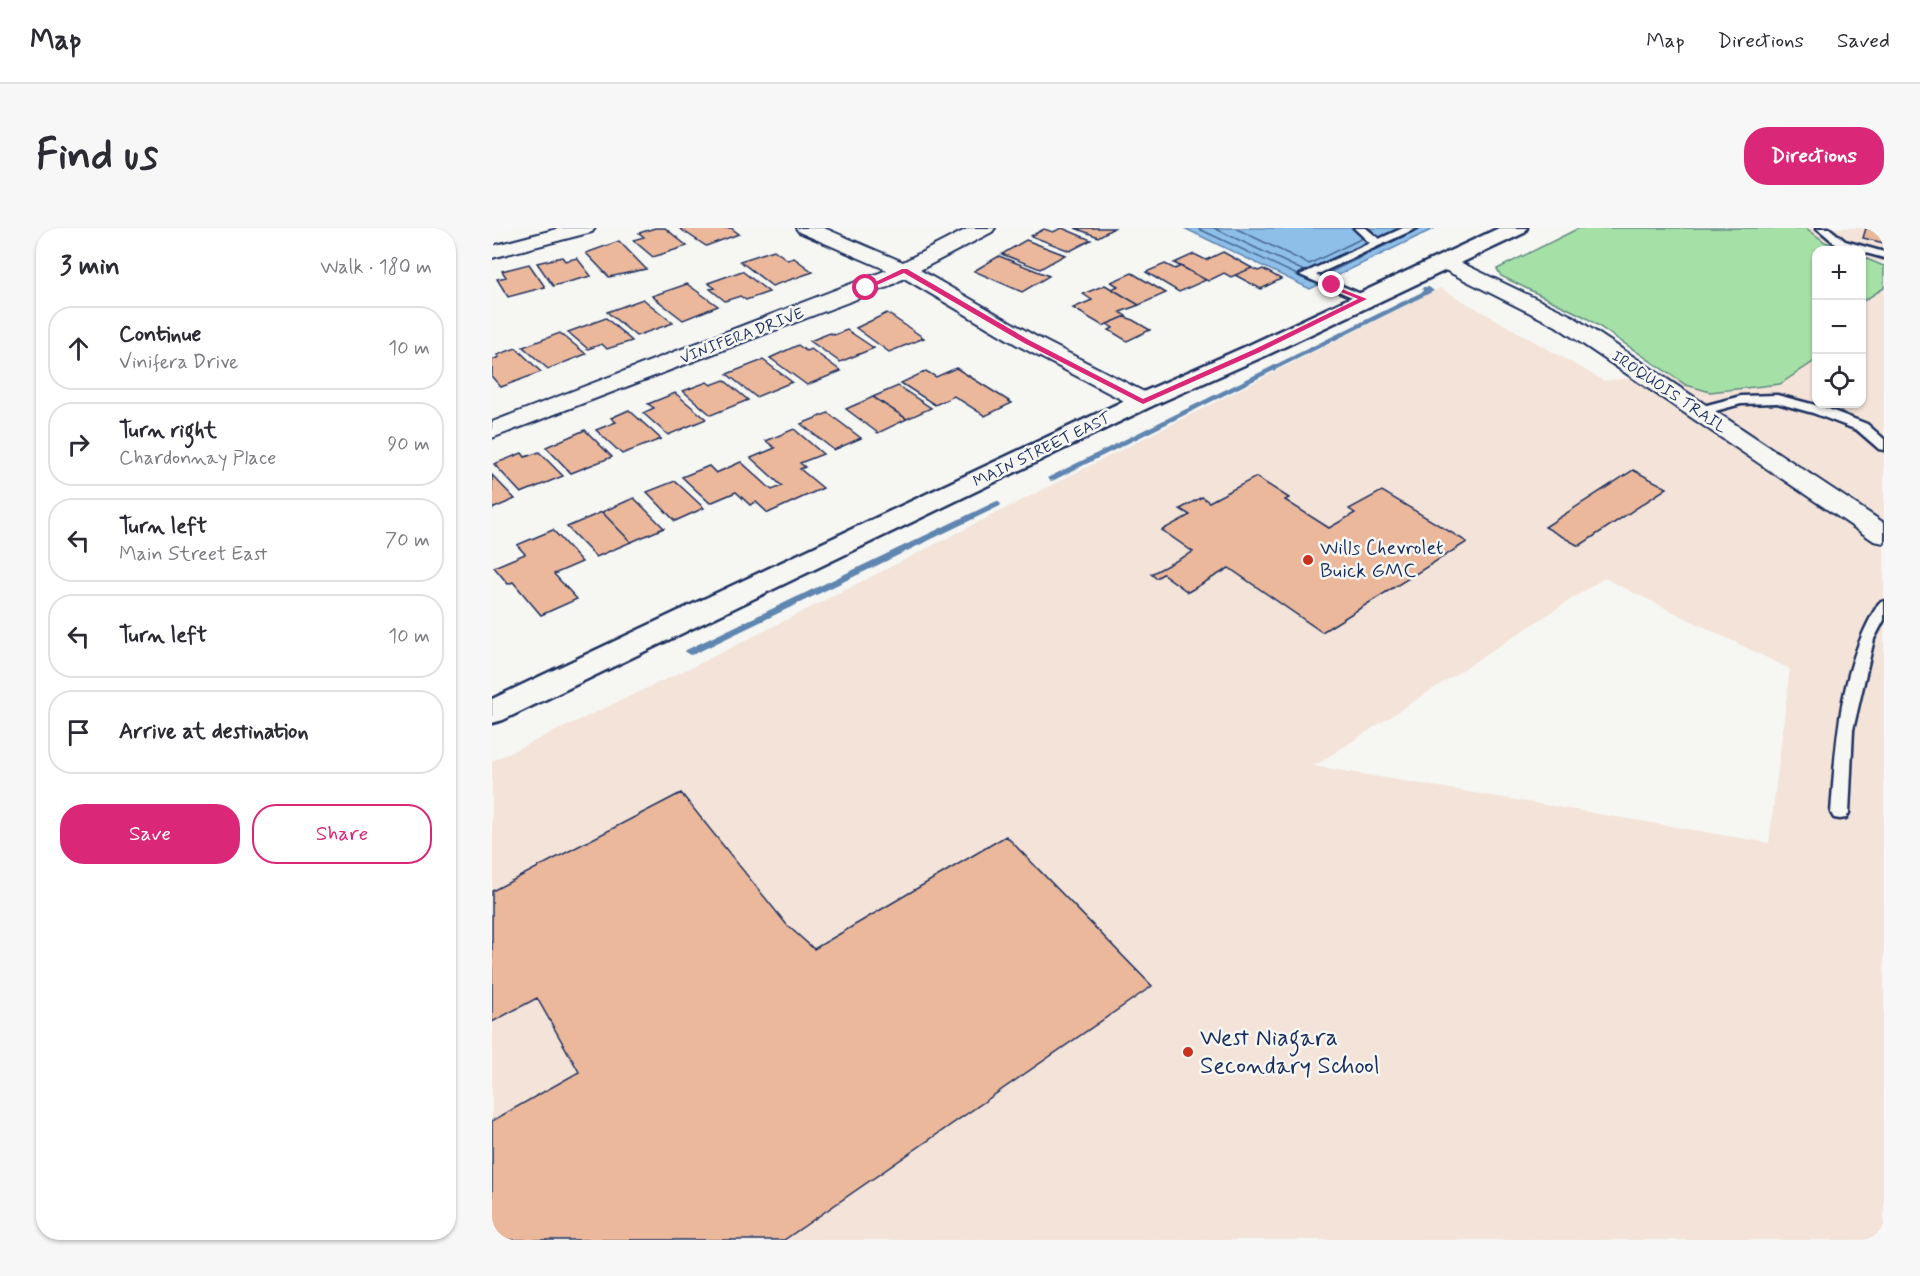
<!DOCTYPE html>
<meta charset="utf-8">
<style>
:root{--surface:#fff;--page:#f7f7f7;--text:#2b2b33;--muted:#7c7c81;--line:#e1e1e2;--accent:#db2777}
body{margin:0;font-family:Mynerve,sans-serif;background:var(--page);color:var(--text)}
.controls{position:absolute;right:18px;top:18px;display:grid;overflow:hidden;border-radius:12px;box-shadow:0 2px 4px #0004}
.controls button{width:54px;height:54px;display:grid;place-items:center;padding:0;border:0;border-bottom:2px solid var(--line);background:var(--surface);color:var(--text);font:30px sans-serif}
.stop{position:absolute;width:18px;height:18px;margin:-14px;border:4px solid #db2777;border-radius:50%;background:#fff}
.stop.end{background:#db2777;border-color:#fff;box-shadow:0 2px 6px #0008}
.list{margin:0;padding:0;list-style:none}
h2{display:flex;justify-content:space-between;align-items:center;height:78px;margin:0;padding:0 24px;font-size:26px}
h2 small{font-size:20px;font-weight:400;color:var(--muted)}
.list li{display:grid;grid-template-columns:39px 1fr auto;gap:18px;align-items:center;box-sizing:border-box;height:84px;margin:0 12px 12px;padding:0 12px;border:2px solid var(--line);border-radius:24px}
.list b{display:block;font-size:22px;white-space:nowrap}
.list p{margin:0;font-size:20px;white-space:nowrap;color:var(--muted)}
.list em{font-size:20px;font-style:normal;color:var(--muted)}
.actions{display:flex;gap:12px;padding:18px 24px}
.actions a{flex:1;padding:14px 0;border:2px solid var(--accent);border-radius:24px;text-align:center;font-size:21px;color:var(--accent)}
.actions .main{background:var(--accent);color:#fff}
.icon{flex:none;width:33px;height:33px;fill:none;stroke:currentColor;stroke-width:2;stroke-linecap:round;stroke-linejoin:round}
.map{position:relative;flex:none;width:1392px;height:1012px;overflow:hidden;border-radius:24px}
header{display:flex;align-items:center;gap:36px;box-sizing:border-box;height:84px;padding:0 30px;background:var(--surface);border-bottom:2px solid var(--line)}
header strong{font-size:28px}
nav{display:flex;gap:33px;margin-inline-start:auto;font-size:21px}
.intro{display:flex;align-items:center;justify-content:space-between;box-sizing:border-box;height:144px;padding:0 36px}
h1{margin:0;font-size:42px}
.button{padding:15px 27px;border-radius:24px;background:var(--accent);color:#fff;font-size:21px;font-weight:700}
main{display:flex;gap:36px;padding:0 36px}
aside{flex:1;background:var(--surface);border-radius:24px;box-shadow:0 2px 4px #0004}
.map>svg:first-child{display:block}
</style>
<header>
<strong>Map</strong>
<nav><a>Map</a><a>Directions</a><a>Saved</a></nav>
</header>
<div class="intro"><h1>Find us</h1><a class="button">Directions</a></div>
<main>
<aside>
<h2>3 min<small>Walk · 180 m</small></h2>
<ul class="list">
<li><svg class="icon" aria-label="ahead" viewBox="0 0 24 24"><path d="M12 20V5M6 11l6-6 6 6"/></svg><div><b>Continue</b><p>Vinifera Drive</p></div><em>10 m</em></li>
<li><svg class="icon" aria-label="right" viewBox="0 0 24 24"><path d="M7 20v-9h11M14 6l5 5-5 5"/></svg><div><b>Turn right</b><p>Chardonnay Place</p></div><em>90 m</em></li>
<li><svg class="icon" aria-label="left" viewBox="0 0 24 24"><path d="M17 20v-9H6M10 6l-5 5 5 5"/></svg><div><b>Turn left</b><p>Main Street East</p></div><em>70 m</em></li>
<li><svg class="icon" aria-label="left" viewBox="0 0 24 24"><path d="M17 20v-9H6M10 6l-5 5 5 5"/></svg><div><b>Turn left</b></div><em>10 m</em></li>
<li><svg class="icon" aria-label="arrive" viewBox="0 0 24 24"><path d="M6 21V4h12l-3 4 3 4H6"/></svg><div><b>Arrive at destination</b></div></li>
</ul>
<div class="actions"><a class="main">Save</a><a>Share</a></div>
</aside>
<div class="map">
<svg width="1392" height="1012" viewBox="0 0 1392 1012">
<rect width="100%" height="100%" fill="#f6f6f2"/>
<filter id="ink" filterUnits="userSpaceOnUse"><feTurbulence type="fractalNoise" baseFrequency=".0167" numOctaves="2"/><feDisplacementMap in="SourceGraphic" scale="12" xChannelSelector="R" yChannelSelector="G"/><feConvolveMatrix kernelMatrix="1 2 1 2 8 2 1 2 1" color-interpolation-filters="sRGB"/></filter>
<g filter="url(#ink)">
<path fill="#f3e3d8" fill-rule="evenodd" d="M 1239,0 L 1392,0 L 1392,35 L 1370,30 L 1370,22 L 1337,22 Z
M 1392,46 L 1392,1012 L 0,1012 L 0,533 L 213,433 L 948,60 L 1112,153 L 1238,138 L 1324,86 L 1324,176 L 1370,176 L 1370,60 ZM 1112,350 L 1298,441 L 1277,615 L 822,538 Z"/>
<path fill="#a5e0a6" stroke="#608882" stroke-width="1.5" d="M 1087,0 L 1314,0 L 1333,14 L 1354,22 L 1324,22 L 1324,132 L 1288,156 L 1218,164 L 1194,157 L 1093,89 L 1009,48 L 1005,41 Z
M 1370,29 L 1392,38 L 1392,60 L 1370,74 Z"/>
<path fill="#8dbfe9" stroke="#5f85b1" stroke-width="1.5" d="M 692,0 L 943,0 L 818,61 Z"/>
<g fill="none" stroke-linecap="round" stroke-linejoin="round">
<path stroke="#496996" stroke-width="1.5" d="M 705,0 L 820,54
M 722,0 L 812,43
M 743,0 L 817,36 L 871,10
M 830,48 L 929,0"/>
<path fill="#5f85b1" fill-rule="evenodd" d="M 931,59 L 937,59 L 942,63 L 562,252 L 559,253 L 555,250 L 932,63 L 930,61 Z
M 505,273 L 509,276 L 508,278 L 202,426 L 198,427 L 193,424 L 194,422 Z"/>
</g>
<path fill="#ebb89c" stroke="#1b2f5e" stroke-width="1.5" d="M 163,0 L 173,0 L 195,18 L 161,29 L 141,12 L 152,9 L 147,5 Z
M 187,0 L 239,0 L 247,6 L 214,18 Z
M 570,0 L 599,12 L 578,23 L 539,8 L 552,1 L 561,4 Z
M 583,0 L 622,0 L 606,9 Z
M 1374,0 L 1392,0 L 1392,15 L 1371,10 Z
M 534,12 L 573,27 L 548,41 L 510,26 Z
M 127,13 L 154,41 L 117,49 L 94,25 Z
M 282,22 L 296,32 L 302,30 L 321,44 L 280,58 L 248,33 Z
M 731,24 L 760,40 L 739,49 L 732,45 L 716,53 L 682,35 L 702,26 L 714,32 Z
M 507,28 L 557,48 L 530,64 L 482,43 Z
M 70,29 L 73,33 L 85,30 L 99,48 L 61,58 L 45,35 Z
M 37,36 L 53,59 L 16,69 L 5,51 L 14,49 L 10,43 Z
M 673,36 L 683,41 L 689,38 L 714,52 L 687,64 L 654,44 Z
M 760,40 L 766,43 L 771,41 L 789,51 L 769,61 L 743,47 Z
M 250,43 L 277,64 L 254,72 L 248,68 L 233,73 L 218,61 L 223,60 L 216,55 Z
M 640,45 L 674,65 L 647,77 L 620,61 L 626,58 L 619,54 Z
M 195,56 L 226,78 L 191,92 L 160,68 Z
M 613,57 L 647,77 L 628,84 L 634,88 L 611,98 L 581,80 L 600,72 L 591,66 Z
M 151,71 L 181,95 L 144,108 L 115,84 Z
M 395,85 L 432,110 L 397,124 L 364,100 Z
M 632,89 L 639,91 L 658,102 L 635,113 L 617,102 L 621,100 L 615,96 Z
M 114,90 L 140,113 L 115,121 L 110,116 L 96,121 L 76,104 Z
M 355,102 L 382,120 L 348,134 L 318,113 L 338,105 L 342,107 Z
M 68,105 L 94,126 L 56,141 L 31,119 Z
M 306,117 L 314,123 L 319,121 L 349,143 L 315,157 L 278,130 Z
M 24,120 L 49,144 L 9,159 L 0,149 L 0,132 L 7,129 L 5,127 Z
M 271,132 L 300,154 L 264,169 L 235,146 Z
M 464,140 L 520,175 L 493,188 L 462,168 L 443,177 L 409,155 L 434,143 L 444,149 Z
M 232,152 L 256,172 L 219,187 L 191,163 L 215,154 L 219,157 Z
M 406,158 L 439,180 L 415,191 L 381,169 Z
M 183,165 L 214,191 L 176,207 L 151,185 L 162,180 L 156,176 Z
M 381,169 L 415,191 L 386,205 L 354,181 Z
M 137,182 L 169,211 L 130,226 L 104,202 L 124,194 L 119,190 Z
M 336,185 L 369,210 L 342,222 L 309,196 Z
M 302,201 L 331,226 L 308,235 L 313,239 L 308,241 L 331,260 L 276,285 L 264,274 L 258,277 L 244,264 L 218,275 L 190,249 L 217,238 L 224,245 L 249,234 L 280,262 L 290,258 L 259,230 L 283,220 L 274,213 Z
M 93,202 L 120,229 L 79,245 L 54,219 Z
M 47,224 L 71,248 L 29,265 L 2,236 L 30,225 L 33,229 Z
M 1141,242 L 1175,260 L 1087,318 L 1053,299 Z
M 0,247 L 23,271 L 0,281 Z
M 764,249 L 797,270 L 793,272 L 837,300 L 863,285 L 857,281 L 890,263 L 975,314 L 830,404 L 737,340 L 696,364 L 671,346 L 664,350 L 659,346 L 701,324 L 670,302 L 698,287 L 688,281 L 710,269 L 717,274 Z
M 183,253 L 212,280 L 183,293 L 155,264 Z
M 142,270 L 172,300 L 139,314 L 110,284 Z
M 110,284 L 139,314 L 104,329 L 75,299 Z
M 61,302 L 90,334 L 62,346 L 85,371 L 49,387 L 21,354 L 16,356 L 2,339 L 33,326 L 25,317 Z
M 189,565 L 295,697 L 322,721 L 514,608 L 660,758 L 292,1012 L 0,1012 L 0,893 L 87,844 L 45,770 L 0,794 L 0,663 Z"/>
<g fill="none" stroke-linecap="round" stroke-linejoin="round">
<defs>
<path id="lane" d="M 862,0 L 874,0 L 887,11 L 911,0 L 925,0 L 824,47 L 876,69 L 878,71 L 872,74 L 808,47 L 878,15 Z
M 1325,0 L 1337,0 L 1353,13 L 1392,24 L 1392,30 L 1345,17 Z
M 1285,167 L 1331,179 L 1375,196 L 1392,211 L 1392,222 L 1387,221 L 1365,202 L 1321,185 L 1285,175 L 1249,176 L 1205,188 L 1199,184 L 1200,181 L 1249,168 Z
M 1392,373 L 1392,392 L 1382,411 L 1361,502 L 1357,585 L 1354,590 L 1348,591 L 1342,590 L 1339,585 C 1344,514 1348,437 1387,375 Z"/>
<path id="street" d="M 69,0 L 103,0 L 100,4 L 0,30 L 0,18 Z
M 304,0 L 332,0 L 411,34 L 477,0 L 503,0 L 500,4 L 428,42 L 543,108 L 660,168 L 663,173 L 660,178 L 651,180 L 642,178 L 527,118 L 412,50 L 396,59 L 0,210 L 0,194 L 395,42 L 307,4 Z
M 955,28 L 1080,88 L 1392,295 L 1392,315 L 1382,313 L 1064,98 L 947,39 L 944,34 L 947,29 Z"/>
<path id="secondary" d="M 1007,0 L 1035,0 L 1032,5 L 775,127 L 660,178 L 11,492 L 0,495 L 0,471 L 642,168 L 757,117 Z"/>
</defs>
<use href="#lane" stroke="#1b2f5e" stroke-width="5"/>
<use href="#street" stroke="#1b2f5e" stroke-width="4"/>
<use href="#secondary" stroke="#1b2f5e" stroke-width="5"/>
<use href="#lane" fill="#f6f6f2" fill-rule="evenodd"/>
<use href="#street" fill="#f6f6f2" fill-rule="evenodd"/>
<use href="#secondary" fill="#f6f6f2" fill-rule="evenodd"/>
</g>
</g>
<path fill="#db2777" d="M 410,41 L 415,41 L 537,112 L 651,171 L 763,121 L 866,71 L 837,59 L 837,56 L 875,71 L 768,124 L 651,176 L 532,115 L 412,45 L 376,61 L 371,60 Z"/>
<g fill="#c8321e" stroke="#f6f6f2" stroke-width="2">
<circle cx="816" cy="332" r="6"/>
<circle cx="696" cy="824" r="6"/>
</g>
<g text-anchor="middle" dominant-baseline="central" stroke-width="5" stroke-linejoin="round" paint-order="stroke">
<g font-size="16" fill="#1b2f5e" stroke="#f6f6f2">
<text transform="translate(250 108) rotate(-21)">VINIFERA DRIVE</text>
<text transform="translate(1177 164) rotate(34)">IROQUOIS TRAIL</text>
<text transform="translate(550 222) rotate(-26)">MAIN STREET EAST</text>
</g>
<g font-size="20" fill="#1b2f5e" stroke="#f6f6f2" text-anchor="start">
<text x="828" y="320">Wills Chevrolet<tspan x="828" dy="23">Buick GMC</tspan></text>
</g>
<g font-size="24" fill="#1b2f5e" stroke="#f6f6f2" text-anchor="start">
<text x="708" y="810">West Niagara<tspan x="708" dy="28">Secondary School</tspan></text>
</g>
</g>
</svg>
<div class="controls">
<button>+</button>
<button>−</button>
<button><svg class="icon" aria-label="locate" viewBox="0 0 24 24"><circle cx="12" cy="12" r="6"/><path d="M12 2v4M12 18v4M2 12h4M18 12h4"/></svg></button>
</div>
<div class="stop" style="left:374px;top:60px"></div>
<div class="stop end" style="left:840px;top:57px"></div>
</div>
</main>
